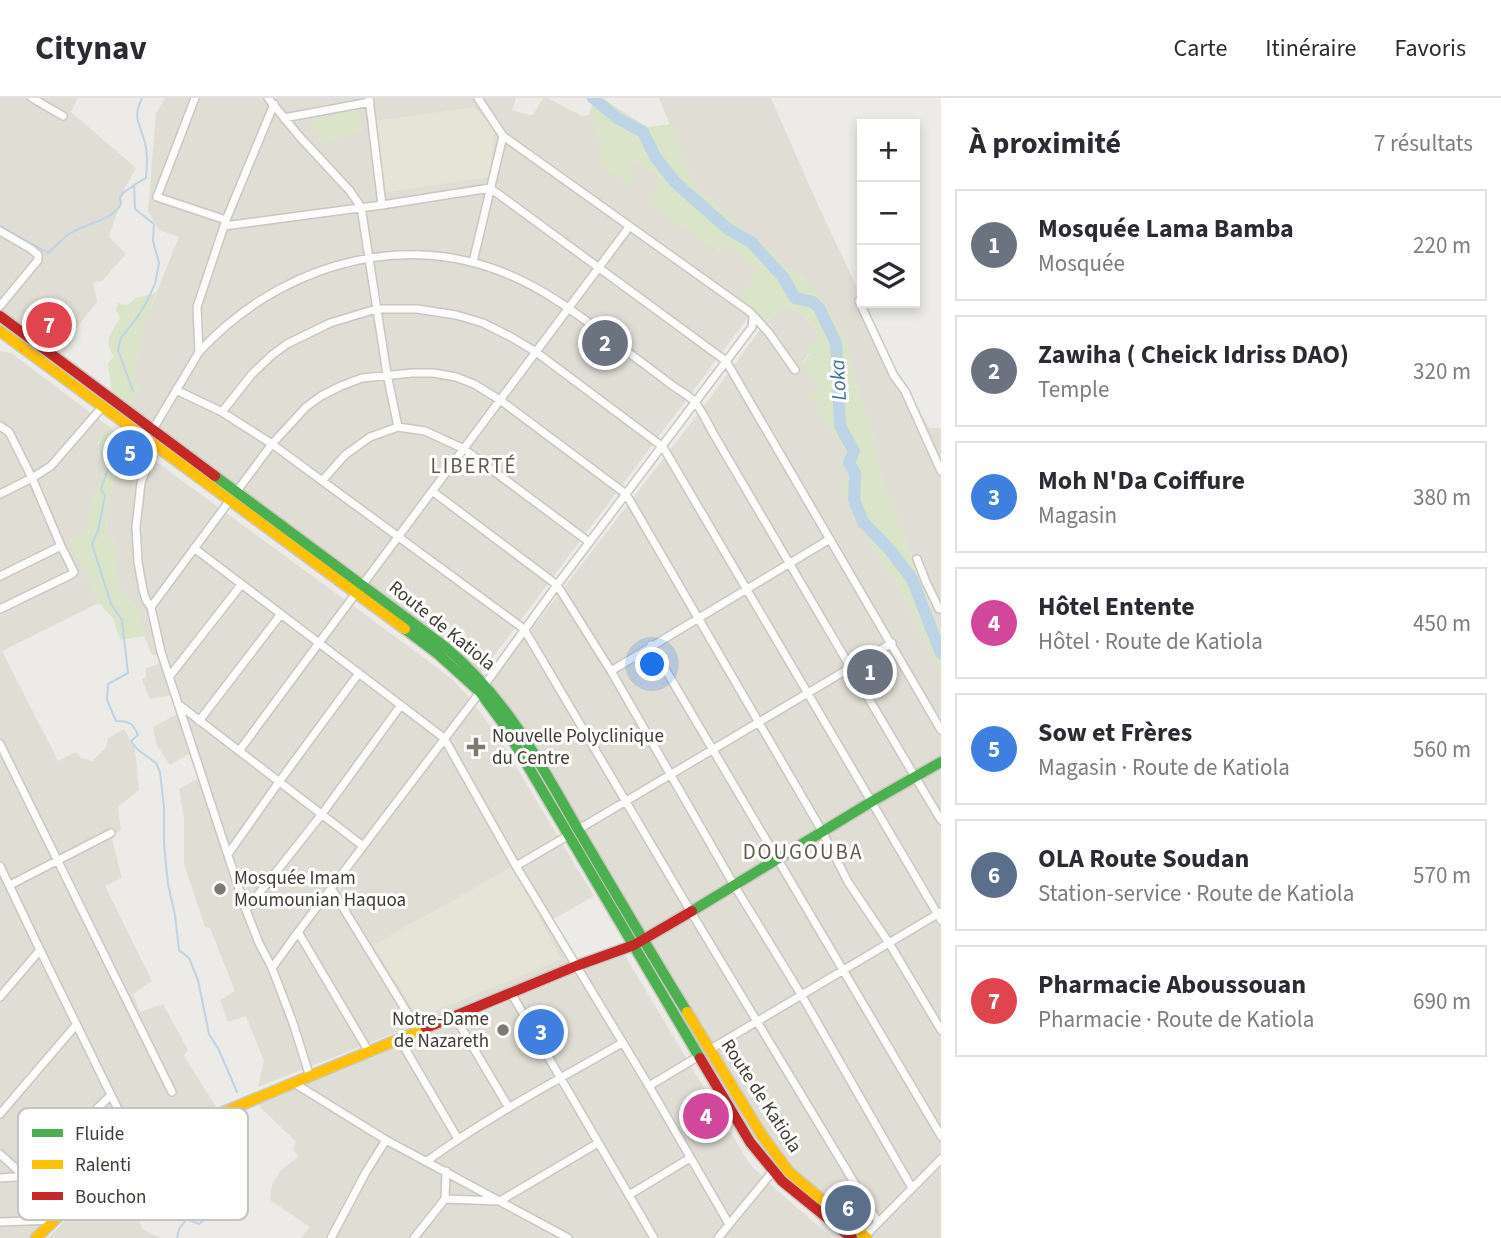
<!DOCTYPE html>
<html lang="fr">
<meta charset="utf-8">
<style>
:root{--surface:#fff;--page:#f2f2f3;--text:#2b2b33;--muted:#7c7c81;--line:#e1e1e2;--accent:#1a73e8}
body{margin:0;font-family:"Source Sans 3",sans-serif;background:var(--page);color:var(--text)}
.controls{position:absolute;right:21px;top:21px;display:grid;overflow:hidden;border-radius:0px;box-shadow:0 4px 10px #0003}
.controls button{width:63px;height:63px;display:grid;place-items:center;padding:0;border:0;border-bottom:2px solid var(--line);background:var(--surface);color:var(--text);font:35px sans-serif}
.you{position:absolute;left:653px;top:567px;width:24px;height:24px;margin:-18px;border:5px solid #fff;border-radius:50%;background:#1a73e8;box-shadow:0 0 0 10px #1a73e833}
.badge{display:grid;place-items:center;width:46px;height:46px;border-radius:50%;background:var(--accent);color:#fff;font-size:23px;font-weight:700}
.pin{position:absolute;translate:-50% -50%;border:4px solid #fff;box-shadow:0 2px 7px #0006}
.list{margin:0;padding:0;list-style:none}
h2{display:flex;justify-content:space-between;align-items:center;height:91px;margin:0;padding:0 28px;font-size:30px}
h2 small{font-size:23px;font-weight:400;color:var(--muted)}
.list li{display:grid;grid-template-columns:46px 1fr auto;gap:21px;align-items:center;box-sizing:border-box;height:112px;margin:0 14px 14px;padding:0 14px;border:2px solid var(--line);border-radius:0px}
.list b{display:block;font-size:26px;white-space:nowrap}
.list p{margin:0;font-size:23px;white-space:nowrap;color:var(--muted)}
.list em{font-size:23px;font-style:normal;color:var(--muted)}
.icon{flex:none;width:38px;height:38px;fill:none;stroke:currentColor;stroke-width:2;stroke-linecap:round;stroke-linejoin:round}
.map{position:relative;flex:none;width:941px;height:1140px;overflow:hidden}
header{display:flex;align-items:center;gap:42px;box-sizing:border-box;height:98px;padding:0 35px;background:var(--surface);border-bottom:2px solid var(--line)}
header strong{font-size:33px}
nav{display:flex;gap:38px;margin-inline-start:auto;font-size:24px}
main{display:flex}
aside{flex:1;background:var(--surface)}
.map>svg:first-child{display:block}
</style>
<header>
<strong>Citynav</strong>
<nav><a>Carte</a><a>Itinéraire</a><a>Favoris</a></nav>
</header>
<main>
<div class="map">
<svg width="941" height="1140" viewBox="0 0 941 1140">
<rect width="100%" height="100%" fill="#ecebe7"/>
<path fill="#e0ddd5" d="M 0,0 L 78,0 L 71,14 L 136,70 L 125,90 L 109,139 L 126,156 L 102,183 L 93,185 L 97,204 L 56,255 L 0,214 Z
M 165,0 L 516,0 L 512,12 L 529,17 L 533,17 L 543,0 L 547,0 L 582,18 L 588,17 L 602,47 L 628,72 L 636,62 L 661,80 L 652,96 L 656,99 L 652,105 L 717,153 L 724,145 L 741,157 L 757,174 L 753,213 L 481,575 L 128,308 L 138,291 L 134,278 L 144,226 L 179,139 L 159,132 L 148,113 L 156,15 Z
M 659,0 L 771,0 L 817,105 L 862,200 L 862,205 L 864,205 L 876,229 L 885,252 L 929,330 L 941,330 L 941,535 L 879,373 L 870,324 L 857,290 L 847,245 L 830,214 L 802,178 L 784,168 L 777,159 L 696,91 Z
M 788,206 L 803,216 L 821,238 L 802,265 L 818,290 L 835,337 L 846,354 L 851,375 L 842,396 L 860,426 L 881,464 L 901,493 L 941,577 L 941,1140 L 869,1140 L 860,1134 L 871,1121 L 846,1088 L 824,1101 L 807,1085 L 788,1064 L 766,1036 L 491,584 L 707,304 L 764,226 Z
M 0,253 L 11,255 L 108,328 L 98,345 L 98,355 L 105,371 L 92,398 L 88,430 L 70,444 L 99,505 L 2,553 L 58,663 L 76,654 L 81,660 L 92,663 L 106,649 L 108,640 L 124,631 L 135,651 L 139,692 L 118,709 L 121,732 L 111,737 L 122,780 L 105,788 L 152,883 L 133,896 L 140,914 L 163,906 L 188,952 L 184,958 L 216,1009 L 139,1041 L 112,1057 L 97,1078 L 34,1140 L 0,1140 Z
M 117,335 L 431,565 L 453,582 L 467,597 L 494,632 L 594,798 L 554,821 L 571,854 L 577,859 L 583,861 L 258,989 L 264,963 L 246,918 L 228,924 L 220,902 L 235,893 L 210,830 L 205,829 L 184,766 L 184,721 L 179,691 L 199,680 L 192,654 L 170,667 L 156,646 L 153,629 L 179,615 L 172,597 L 150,601 L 144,587 L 142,581 L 146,579 L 146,570 L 161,565 L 160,558 L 152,557 L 144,538 L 137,510 L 118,488 L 113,438 L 106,438 L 107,419 L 105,418 L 116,374 L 115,365 L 112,357 Z
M 624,856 L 749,1065 L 770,1086 L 832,1140 L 301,1140 L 310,1129 L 270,1102 L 272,1087 L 281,1072 L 299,1058 L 293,1052 L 296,1044 L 258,1007 Z
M 238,1016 L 208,1052 L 199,1102 L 179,1094 L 163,1090 L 142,1116 L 140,1125 L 142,1131 L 161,1140 L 48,1140 L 102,1086 L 121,1070 L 143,1058 Z"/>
<path fill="#e6e3d7" d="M 474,9 L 495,30 L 489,79 L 382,95 L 374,23 Z
M 512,769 L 562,861 L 418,920 L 373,847 Z"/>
<path fill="#d9e4c9" d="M 596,0 L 602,0 L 647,29 L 671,26 L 696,91 L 777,159 L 784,168 L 802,178 L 819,199 L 830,214 L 847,245 L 857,290 L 870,324 L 879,373 L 941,535 L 941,577 L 901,493 L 881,464 L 860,426 L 841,396 L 851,375 L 846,354 L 809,298 L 818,290 L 802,266 L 809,257 L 807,250 L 821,238 L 803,216 L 788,206 L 764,226 L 740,198 L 757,174 L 741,157 L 724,146 L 716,153 L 651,106 L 656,99 L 651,96 L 661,80 L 636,62 L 629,72 L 635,78 L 628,88 L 602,67 L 602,47 L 588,17 Z
M 356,10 L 362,33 L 320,46 L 313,23 Z
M 156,195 L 144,226 L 134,278 L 138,291 L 128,308 L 112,296 L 108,266 L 114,258 C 102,244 112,234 120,220 L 116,212 L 118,205 L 127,207 L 136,200 Z
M 108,328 L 117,335 L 112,357 L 116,368 L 116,374 L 105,418 L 107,419 L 106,438 L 113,438 L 118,488 L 137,510 L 144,538 L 120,542 L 113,520 L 99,505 L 70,444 L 88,430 L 92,398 L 105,371 C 97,349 95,349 108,328 Z"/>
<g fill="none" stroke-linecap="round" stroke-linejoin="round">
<path stroke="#bcd4e6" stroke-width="2" d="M 0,128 L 48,155 C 55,149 62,141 69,136 C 85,125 111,124 121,106 L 120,100 L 123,95 L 133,88
M 133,293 L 118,252 L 121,240 L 136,221 L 146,205 L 155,186 L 159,165 L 153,143 L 154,126 L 135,111 L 134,87 L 146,80 C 147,69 148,56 145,45 C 140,24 132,22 142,0
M 107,342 L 104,352 L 109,368 L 101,391 L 105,398 L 98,433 L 92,446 L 111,506 L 122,522 L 128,575 L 108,586 L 107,602 L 116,623 C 129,623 133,625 138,637 L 131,643 L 137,651 L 156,665 L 160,674 L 164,709 L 164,746 L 168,786 L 175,817 L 179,852 L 189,860 L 198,882 L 209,936 L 219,952 L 237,994
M 177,1140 L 179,1131 L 187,1121 L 199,1126 L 212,1116 L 224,1090 L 236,1040 L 244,1017"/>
<path stroke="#bcd4e6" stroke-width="12" d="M 593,0 L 617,20 L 643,34 L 656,60 L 675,84 L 728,131 L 751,144 L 783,179 L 795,200 L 813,204 L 819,210 L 836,245 L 840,328 L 854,353 L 849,365 L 855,375 L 854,402 L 863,424 L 890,452 L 912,481 L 941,555"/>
<defs>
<path id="street" d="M 32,0 L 63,18
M 195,0 L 157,99 L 226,122
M 268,0 L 299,38 L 350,93 L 361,109 L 387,276 L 398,329
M 369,0 L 382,107
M 478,0 L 503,38 L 750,214 L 769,235 L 795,272
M 284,20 L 370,4
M 224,128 L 382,107 L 490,90 L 726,263 L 941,632
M 0,133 L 31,151 L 38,157 L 38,162 L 0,208
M 473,164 L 503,38
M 859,203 L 894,278 L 905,293 L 941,373
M 199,254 L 197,209 L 226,122 L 274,6
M 176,292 L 222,314 L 272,346 L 524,531 L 691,814 L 878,1124
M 222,314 L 252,276 L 272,257 L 287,246 L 330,225 L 376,211 L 417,211 L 456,217 L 483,225 L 511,239 L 536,254 L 663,349 L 941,822
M 0,328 L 9,334 L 32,380 L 61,448 L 74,474 L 72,476 L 0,511
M 152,333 L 199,254 C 274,172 391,133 497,172 C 544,189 583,220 622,250 C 639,262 656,275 673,288 C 680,293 688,297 694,303 C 702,312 707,325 713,335 C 729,362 745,390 761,417 C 821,519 880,621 941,722
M 158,349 L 147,368 L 141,385 L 136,429 L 138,464 L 143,492 L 146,502 L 151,509 L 161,554 L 246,812 L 259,845 L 272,870 L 293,925 L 310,979
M 322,383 L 345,357 L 370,339 L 398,329 L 425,333 L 464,351 L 589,444
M 237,393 L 272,346 L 306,309 L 321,298 L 341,288 L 362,280 L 412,275 L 434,275 L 456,279 L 474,286 L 500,302 L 626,396 L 822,733 L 848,784 L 889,845 L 941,932
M 432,393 L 557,487 L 611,573 L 734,787 L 802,898 L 912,1090
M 0,396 L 32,380 L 51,368 L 103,308
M 194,450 L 444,640 L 516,768 L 649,988 L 729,1126
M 917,461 L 926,484 L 939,511 L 941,511
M 0,478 L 61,448
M 363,486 L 629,129
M 151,509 L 230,402
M 651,547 L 941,1038
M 611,573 L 830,441
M 169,579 L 241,487
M 486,585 L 557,487 L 752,229 L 753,219
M 178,606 L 363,748
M 199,623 L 281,516
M 0,646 L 172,994
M 239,653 L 356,495
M 579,731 L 892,545
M 228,756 L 279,684 L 359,575
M 0,768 L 40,852 L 137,1050
M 516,768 L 569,737
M 10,787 L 111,735
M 331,790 L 419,934
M 246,812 L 322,716 L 401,607
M 298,834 L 369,954
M 272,870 L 298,834 L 480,594
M 511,895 L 654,1140
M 0,899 L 40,852
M 455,919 L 509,1010
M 400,942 L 458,1041
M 709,952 L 941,814
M 294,985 L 386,1042 L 568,1140
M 649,988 L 699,958
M 0,1016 L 76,927
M 0,1056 L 24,1078
M 427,1063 C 489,1018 556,983 622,945
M 0,1080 L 28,1078 L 111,997
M 629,1097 L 690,1060
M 445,1101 L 500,1103 L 598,1045
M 0,1124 L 54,1122
M 865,1138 L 941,1061
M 331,1140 L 366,1074 L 386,1042
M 414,1140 L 445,1101 L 446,1073
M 718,1140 L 773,1073"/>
<path id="fast" d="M 215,378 L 444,548 C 508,601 539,664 579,733 C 615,794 650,854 687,914
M 405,531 L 438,556 L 480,594 L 502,624 L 700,960
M 692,813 L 871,704 L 941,664"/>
<path id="slow" d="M 0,233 L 405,531
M 687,914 L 761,1036 L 789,1074 L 867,1140
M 36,1140 L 97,1081 L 137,1050 L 426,930"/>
<path id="jam" d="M 0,218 L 215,378
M 426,930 L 576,868 L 634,847 L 692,813
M 700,960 L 750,1044 L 782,1083 L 852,1140"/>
</defs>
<use href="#street" stroke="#c9c7c3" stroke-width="10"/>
<use href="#fast" stroke="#cac8bf" stroke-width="13"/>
<use href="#slow" stroke="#cac8bf" stroke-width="13"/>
<use href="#jam" stroke="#cac8bf" stroke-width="13"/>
<use href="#street" stroke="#fcfcfb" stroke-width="7"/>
<use href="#fast" stroke="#4caf50" stroke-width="10"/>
<use href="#slow" stroke="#ffc107" stroke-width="10"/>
<use href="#jam" stroke="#c62828" stroke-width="10"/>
</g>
<g fill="#7d7973" stroke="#fff" stroke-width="2.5">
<path d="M472.5 638.5h7v7h7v7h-7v7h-7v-7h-7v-7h7z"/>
<circle cx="220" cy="791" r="7"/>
<circle cx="503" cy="932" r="7"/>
</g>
<g text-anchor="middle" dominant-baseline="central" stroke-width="6" stroke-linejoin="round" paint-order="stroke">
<g font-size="19" fill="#413c35" stroke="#fff">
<text transform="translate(442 528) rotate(39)">Route de Katiola</text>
<text transform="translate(761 998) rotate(57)">Route de Katiola</text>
</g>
<g font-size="19" fill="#413c35" stroke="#fff" text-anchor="start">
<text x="492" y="638">Nouvelle Polyclinique<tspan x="492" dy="22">du Centre</tspan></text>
<text x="234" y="780">Mosquée Imam<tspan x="234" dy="22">Moumounian Haquoa</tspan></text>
<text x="489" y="921" text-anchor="end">Notre-Dame<tspan x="489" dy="22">de Nazareth</tspan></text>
</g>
<g font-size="21" font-style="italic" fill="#3c729e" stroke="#fff">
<text transform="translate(838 282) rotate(-93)">Loka</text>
</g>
<g font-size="21" letter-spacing="2" fill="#625a4d" stroke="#fff">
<text x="474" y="368">LIBERTÉ</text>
<text x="803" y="754">DOUGOUBA</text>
</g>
</g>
<rect x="18" y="1010" width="230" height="112" rx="10" fill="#fff" stroke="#c6c4c2" stroke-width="2"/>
<rect x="32" y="1031" width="31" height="8" fill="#4caf50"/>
<rect x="32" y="1062" width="31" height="9" fill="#ffc107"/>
<rect x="32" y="1094" width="31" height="8" fill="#c62828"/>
<g font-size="19" fill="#413c35">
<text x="75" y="1042">Fluide</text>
<text x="75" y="1073">Ralenti</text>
<text x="75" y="1105">Bouchon</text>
</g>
</svg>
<div class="controls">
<button>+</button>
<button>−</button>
<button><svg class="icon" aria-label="layers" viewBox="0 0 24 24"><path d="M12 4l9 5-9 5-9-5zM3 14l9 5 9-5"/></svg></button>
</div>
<div class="you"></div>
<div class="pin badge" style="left:870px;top:574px;background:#6b7280">1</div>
<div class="pin badge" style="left:605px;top:245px;background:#6b7280">2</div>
<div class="pin badge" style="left:541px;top:934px;background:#3f7fe0">3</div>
<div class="pin badge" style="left:706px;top:1018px;background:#d1479c">4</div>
<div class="pin badge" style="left:130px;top:355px;background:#3f7fe0">5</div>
<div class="pin badge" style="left:848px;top:1110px;background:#5c6f8a">6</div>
<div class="pin badge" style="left:49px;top:227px;background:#e0444e">7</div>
</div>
<aside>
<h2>À proximité<small>7 résultats</small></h2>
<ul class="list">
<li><span class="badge" style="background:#6b7280">1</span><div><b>Mosquée Lama Bamba</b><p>Mosquée</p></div><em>220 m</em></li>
<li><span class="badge" style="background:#6b7280">2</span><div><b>Zawiha ( Cheick Idriss DAO)</b><p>Temple</p></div><em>320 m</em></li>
<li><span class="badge" style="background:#3f7fe0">3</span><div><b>Moh N'Da Coiffure</b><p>Magasin</p></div><em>380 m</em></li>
<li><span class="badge" style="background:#d1479c">4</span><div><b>Hôtel Entente</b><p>Hôtel · Route de Katiola</p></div><em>450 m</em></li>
<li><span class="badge" style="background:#3f7fe0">5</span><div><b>Sow et Frères</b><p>Magasin · Route de Katiola</p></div><em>560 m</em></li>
<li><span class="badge" style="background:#5c6f8a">6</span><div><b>OLA Route Soudan</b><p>Station-service · Route de Katiola</p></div><em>570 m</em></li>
<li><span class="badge" style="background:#e0444e">7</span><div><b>Pharmacie Aboussouan</b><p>Pharmacie · Route de Katiola</p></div><em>690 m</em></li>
</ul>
</aside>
</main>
